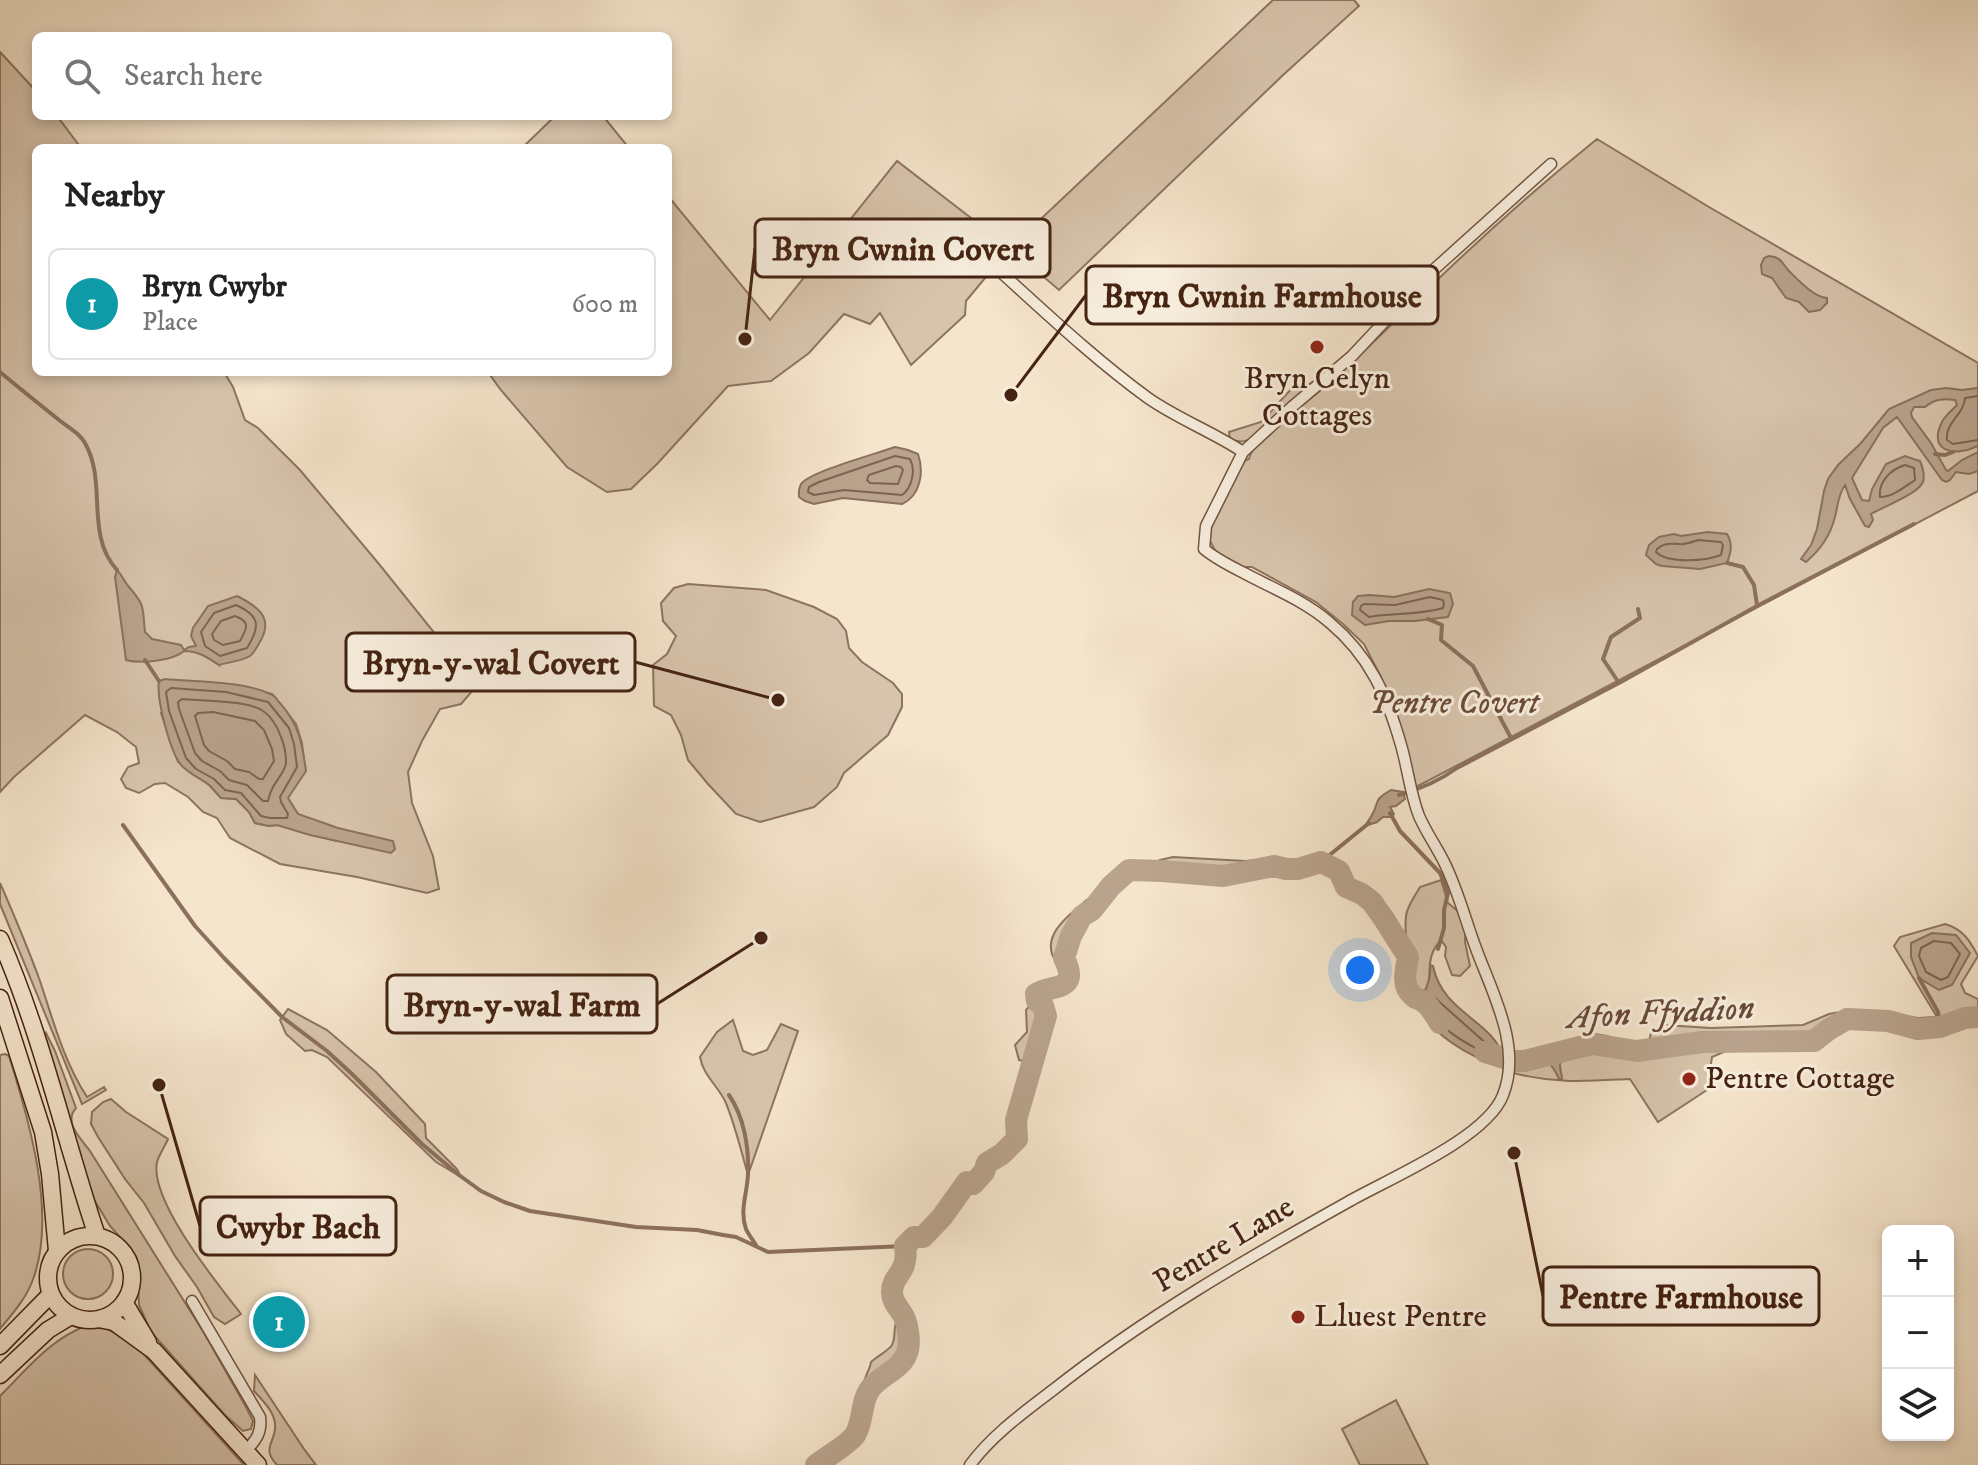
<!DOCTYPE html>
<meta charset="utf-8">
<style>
:root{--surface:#fff;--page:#f2f2f2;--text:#222;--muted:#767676;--line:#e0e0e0;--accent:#d93025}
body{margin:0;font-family:"IM FELL DW Pica",serif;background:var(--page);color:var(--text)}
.controls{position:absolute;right:24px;bottom:24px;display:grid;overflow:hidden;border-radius:12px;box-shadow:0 4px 12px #0003}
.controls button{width:72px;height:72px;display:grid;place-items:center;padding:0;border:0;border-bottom:2px solid var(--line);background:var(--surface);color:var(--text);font:40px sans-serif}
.you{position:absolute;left:1360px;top:970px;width:28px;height:28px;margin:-20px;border:6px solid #fff;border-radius:50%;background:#1a73e8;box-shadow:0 0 0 12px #1a73e833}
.badge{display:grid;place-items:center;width:52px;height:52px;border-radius:50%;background:var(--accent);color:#fff;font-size:26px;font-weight:700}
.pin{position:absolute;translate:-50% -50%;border:4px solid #fff;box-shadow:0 2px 8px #0006}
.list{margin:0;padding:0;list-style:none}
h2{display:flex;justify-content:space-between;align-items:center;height:104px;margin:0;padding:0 32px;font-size:34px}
h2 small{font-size:26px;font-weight:400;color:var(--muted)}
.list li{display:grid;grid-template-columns:52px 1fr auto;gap:24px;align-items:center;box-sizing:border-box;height:112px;margin:0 16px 16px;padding:0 16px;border:2px solid var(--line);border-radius:12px}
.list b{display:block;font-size:30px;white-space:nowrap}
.list p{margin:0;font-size:26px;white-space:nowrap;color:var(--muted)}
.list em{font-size:26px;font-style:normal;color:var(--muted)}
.icon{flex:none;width:44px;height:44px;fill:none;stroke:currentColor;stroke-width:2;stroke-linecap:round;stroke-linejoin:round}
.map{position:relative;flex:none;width:1978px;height:1465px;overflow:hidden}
.search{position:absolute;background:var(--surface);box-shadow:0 4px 12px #0003;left:32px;top:32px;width:640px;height:88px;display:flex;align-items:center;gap:20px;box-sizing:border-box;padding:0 28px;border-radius:12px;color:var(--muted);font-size:30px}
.panel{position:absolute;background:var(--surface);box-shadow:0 4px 12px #0003;left:32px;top:144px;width:640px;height:232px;border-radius:12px}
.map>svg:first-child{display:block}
</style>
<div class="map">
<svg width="1978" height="1465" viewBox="0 0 1978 1465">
<rect width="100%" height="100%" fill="#f5e5cc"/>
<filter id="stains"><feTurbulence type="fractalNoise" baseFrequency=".0025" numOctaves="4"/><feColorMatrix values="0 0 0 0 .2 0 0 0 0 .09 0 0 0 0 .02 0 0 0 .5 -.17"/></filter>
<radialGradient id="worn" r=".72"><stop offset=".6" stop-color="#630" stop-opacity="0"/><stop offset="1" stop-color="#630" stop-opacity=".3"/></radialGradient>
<path fill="#d7c4ac" stroke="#8e745f" stroke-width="2" fill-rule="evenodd" d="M 1273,0 L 1354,0 L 1359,6 L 1282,76 L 1059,290 L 1010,248 L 966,301 L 965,315 L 911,365 L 880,313 L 870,324 L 844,314 L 809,353 L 771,381 L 728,386 L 658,463 L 631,489 L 607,492 L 567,467 L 500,389 L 488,372 L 668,372 L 668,196 L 770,320 L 897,161 L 1010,248 Z
M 0,52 L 36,91 L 36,116 L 57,116 L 81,148 L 36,148 L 36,372 L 224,372 L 233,387 L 245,420 L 258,428 L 300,470 L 379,564 L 457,661 L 474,689 L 461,704 L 440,709 L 422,741 L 408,772 L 412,803 L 433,856 L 439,889 L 427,893 L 357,877 L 280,864 L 230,838 L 217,818 L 203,812 L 188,797 L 165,783 L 155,784 L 139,793 L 126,788 L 121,779 L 128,767 L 139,763 L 136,747 L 117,732 L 85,715 L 14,777 L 0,792 ZM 201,619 L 219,665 L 206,656 L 194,651 L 197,646 L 193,628 ZM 190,682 L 228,684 L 272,694 L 296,724 L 302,743 L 305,771 L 287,798 L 298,814 L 337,841 L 277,825 L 269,826 L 255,823 L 249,812 L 236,799 L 221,798 L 209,785 L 178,762 L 161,713 Z
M 555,116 L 603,116 L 629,148 L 522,148 Z
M 1597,139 L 1709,207 L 1978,363 L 1978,491 L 1418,786 L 1411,784 L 1400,724 L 1380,675 L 1364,644 L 1343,624 L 1316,602 L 1252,567 L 1243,567 L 1216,552 L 1209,539 L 1208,526 L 1241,462 L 1249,459 C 1252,439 1305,404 1322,389 C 1361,356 1396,320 1433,284 C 1485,234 1540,185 1597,139 Z
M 1318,378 L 1254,437 C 1245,442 1240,443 1230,439 L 1229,432 L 1261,422 L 1293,387 L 1303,389 Z
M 688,584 L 766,590 L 814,607 L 837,619 L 846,631 L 849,648 L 862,662 L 893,683 L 902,694 L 902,707 L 888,735 L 844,773 L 837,787 L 814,807 L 760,822 L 736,814 L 708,784 L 688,760 L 681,735 L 671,715 L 654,706 L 653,665 L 667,654 L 676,636 L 663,621 L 661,603 L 674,588 Z
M 1173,857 L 1245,861 L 1266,859 L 1267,864 L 1221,874 L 1157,867 L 1153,864 L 1160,860 Z
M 1441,880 L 1448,903 L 1466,918 L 1465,942 L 1470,966 L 1460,976 L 1452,975 L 1445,956 L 1446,947 L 1441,940 C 1427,954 1430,970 1429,988 L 1420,992 L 1412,989 L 1408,980 C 1412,956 1403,939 1406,916 C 1407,906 1415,896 1420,887 Z
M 0,883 C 14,915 28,948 40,981 C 53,1020 64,1062 87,1097 L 104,1087 L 106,1090 L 82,1104 L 0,904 Z
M 1088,899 L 1070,933 L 1057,963 C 1037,937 1070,914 1088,899 Z
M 1945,924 C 1963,929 1970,941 1978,956 L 1961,984 L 1965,993 L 1978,999 L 1978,1021 L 1967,1021 L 1936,1031 L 1909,1030 L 1889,1025 L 1852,1022 L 1838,1026 L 1814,1044 L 1742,1044 L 1712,1057 L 1707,1090 L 1658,1122 L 1630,1079 C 1587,1081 1556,1084 1513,1073 L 1516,1058 L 1579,1038 L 1595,1034 L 1607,1036 L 1619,1041 L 1649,1041 L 1651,1033 L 1655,1029 L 1664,1025 L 1711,1028 L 1803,1025 L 1829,1014 L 1846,1011 L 1885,1013 L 1918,1018 L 1937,1017 L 1894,946 L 1900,937 Z
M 1032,1003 L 1042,1010 L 1042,1018 L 1031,1057 L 1025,1061 L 1019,1060 L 1015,1045 L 1027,1032 L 1026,1010 Z
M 288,1009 L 327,1030 L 376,1072 L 425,1124 L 426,1138 L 457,1169 L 461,1177 L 436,1162 L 327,1057 L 312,1050 L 305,1051 L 286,1034 L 280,1020 Z
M 733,1020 L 743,1051 L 753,1055 L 767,1050 L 781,1024 L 798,1031 L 748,1175 C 741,1151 735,1124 725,1101 C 717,1085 703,1075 700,1057 L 717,1032 Z
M 46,1033 L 55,1051 L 76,1108 C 63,1122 81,1139 90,1151 L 204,1333 L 246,1407 L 253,1421 L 251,1429 L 243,1431 L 225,1415 L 151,1332 L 139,1305 L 137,1268 L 134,1257 L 121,1238 L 110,1226 L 90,1193 L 45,1036 Z
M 5,1054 L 9,1056 C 29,1120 58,1217 32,1282 C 25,1300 12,1314 0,1329 L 0,1055 Z
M 111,1099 L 126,1112 L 168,1139 C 165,1146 159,1155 157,1162 C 149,1200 217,1283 241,1314 L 225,1324 L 214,1317 L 197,1287 L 175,1256 L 144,1203 L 125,1179 L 98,1137 L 91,1124 L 92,1112 L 103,1102 Z
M63 1274a25 25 0 1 1 50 0a25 25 0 1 1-50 0Z
M 897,1320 L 902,1320 C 906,1334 908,1353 898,1364 C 891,1372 879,1377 871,1384 L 867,1385 L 864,1383 C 865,1375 870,1370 871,1362 C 877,1356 887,1352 892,1345 C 896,1337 893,1328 897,1320 Z
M 88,1325 L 103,1327 L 115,1333 L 140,1350 L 244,1465 L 0,1465 L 0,1396 C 28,1368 50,1339 88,1325 Z
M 255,1375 L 304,1449 L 316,1465 L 277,1465 C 260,1447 277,1442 275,1424 C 274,1411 262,1400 254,1391 Z
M 1396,1400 L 1428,1465 L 1360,1465 L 1342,1429 Z"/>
<path fill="#b9a38d" stroke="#8b705c" stroke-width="2" d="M 1769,256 C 1781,257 1782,263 1789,271 C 1799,281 1814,297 1827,298 L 1827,303 L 1820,310 L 1809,312 L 1799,302 L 1786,298 L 1772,278 L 1762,274 L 1761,265 L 1764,258 Z
M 1946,388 L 1962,390 L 1978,388 L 1978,446 C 1954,458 1926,451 1943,420 C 1947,414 1952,410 1957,405 L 1955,400 C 1943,398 1935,399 1925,407 L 1914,407 L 1911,413 L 1912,417 L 1931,443 L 1946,470 L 1948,471 L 1962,460 L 1978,452 L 1978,471 L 1969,474 L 1956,472 L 1950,480 L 1946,482 L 1942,480 L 1897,417 L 1883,428 L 1852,478 L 1862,500 L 1869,501 L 1872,489 L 1886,464 L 1905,456 L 1920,461 C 1923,468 1925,475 1923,482 C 1918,494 1883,507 1871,514 L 1873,520 L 1869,527 L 1865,526 L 1850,499 L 1845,485 C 1838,495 1838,505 1835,517 C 1830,536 1821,549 1806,562 L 1801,559 L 1811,545 L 1817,529 L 1824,491 L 1828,479 L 1838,465 L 1861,443 L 1889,409 L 1931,390 Z
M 895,447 L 908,450 L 918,454 C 924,471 921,496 902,504 L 843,498 L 814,504 L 805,501 L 799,497 C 799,491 798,490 801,484 C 811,471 876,454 895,447 Z
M 1708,532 L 1727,534 C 1733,544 1731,552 1727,563 L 1700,569 L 1662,566 L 1656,564 L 1646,555 L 1649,545 L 1659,537 L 1674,534 L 1681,536 Z
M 117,570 C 122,575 124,581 129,587 C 146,607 142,606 145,632 L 152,639 L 181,645 L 184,650 L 189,647 L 196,646 L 191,636 L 193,628 L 208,606 L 237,596 C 255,605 274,616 261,640 C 258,645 255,652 250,656 C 242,661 229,662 219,665 C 207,657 198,651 184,651 C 173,661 140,664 126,660 L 115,577 Z
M 1429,589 L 1450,593 L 1453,604 L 1448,617 L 1415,621 L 1389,621 L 1365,625 L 1352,615 L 1353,602 L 1358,596 L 1370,595 L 1394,597 Z
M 165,679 C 194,682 244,681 270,694 C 274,695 277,699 279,702 C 299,724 302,742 306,771 L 288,798 L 298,814 L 338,828 L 393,841 L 395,849 L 391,853 L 310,835 L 277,825 L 269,826 L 255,823 L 249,812 L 236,799 L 221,798 C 217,794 213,788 208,784 C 199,778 190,774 182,766 C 170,753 156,698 159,681 Z
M 1391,790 L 1403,792 L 1405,799 L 1396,806 L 1390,807 L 1394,814 L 1391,817 L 1383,817 L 1377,822 L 1365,826 C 1367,822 1370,819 1372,815 C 1380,801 1372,801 1391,790 Z
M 1932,933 L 1956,935 L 1970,953 L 1952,985 L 1939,990 L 1919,978 L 1911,957 L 1911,943 Z
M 1430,965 L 1433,966 C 1443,1014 1492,1019 1504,1058 L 1499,1066 C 1474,1058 1423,1033 1423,1003 C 1423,988 1432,983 1430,965 Z
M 1578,1043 L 1592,1044 C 1581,1048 1561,1051 1560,1065 C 1560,1070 1562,1074 1562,1079 L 1559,1079 C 1548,1055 1545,1064 1524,1061 L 1533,1056 Z"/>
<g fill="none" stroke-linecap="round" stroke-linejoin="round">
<path stroke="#7f6350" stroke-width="2" d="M 1978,396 L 1965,398 C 1964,415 1945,422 1947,440 L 1953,444 L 1978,440
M 895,456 L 910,459 C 916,470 912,488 902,495 L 844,490 L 814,495 L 808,492 L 809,487 L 819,482 Z
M 1905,465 L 1914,468 L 1915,480 C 1904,487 1893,497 1880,497 C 1878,482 1891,469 1905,465 Z
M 896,466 L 901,467 L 903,470 L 898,484 L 870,483 L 867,480 L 869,475 Z
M 1698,540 L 1721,542 L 1723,545 L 1721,555 C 1706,561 1668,564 1656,552 L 1657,549 C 1665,542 1670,544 1680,544 C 1685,545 1692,542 1698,540 Z
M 1430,597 L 1443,600 L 1444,604 L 1443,608 C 1419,615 1393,613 1369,617 L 1360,610 L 1361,606 L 1364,604 L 1395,605 Z
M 236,605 C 261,616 260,627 247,648 L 220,656 L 205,646 L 201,632 L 214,613 Z
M 235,616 C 251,622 247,628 240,641 L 223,645 L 214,640 L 212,634 L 221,621 Z
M 171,688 L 226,692 L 268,702 L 289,728 L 294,744 L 297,767 L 280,797 L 281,802 L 288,814 L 287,818 L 270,818 L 261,816 L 241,793 L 225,790 L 214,779 L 196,769 L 186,758 L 169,711 L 166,692 Z
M 182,699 C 202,701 247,700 263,711 C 271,716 278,728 281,737 C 284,744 286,754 286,762 C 286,771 276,780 272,789 C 270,793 269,797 268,801 L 263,801 L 247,785 L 229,780 L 220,771 L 202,761 L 195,753 L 179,709 L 178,702 Z
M 213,712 L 255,721 L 264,730 L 272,749 L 274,761 L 263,779 L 259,779 L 249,772 L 235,769 L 227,761 L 209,751 L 204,745 L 195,716 L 198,713 Z
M 1934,941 L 1951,943 L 1960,954 L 1948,977 L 1941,980 L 1926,972 L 1919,956 L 1921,948 Z
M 1435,998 L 1489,1046 L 1489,1051 L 1485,1053 C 1465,1043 1430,1025 1431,1000 Z"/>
<path stroke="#8b705c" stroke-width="4" d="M 0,372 C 19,388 39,404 59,420 C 68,427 81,434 86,445 C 107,484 85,535 117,570
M 1935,454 L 1945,455 L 1953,452
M 1727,563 L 1743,567 L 1754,585 L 1757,605
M 1428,619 L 1442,625 L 1441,640 L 1473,666 L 1511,738
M 145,660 L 159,681
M 1619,683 L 1603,659 L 1611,637 L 1640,618 L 1638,609
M 1399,795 C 1421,789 1439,781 1457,768 L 1619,683 L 1757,606 L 1914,524
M 1390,813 L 1400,831 L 1440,873 L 1445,885 L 1448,893 L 1444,910 L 1444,928 L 1438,949
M 123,825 L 195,926 L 224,958 L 282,1017 L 327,1051 L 352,1074 L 422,1144 L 459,1175 L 481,1191 L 504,1202 L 530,1211 L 636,1227 L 697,1230 L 723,1235 L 736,1237 L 768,1252 L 905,1246
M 1321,862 L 1369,823
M 1919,978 L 1938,1012 L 1940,1027
M 729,1095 C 744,1117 749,1147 748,1173 C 748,1191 739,1210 746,1229 C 748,1234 753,1240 756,1245"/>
<path stroke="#b9a38d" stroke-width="22" d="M 1485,1052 L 1514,1061 L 1524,1061 L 1592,1044 L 1637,1051 L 1702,1042 L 1814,1041 L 1828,1030 L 1847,1019 L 1888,1021 L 1918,1029 L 1940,1027 L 1965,1018 L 1978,1017
M 816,1465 C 826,1457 848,1445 855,1435 C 864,1421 860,1403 870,1389 C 881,1374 903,1370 908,1350 C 910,1341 908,1327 905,1319 C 901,1309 892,1304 892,1292 C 892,1279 901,1275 904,1265 C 906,1259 906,1252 905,1246 L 914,1237 L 923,1237 L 942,1217 L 967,1182 L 973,1184 L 984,1172 L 987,1163 L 1002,1154 L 1017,1139 L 1016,1120 L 1046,1016 L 1043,1006 L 1037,1001 L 1036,994 C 1052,984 1081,992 1064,958 L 1071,936 L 1082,916 L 1092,910 L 1111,886 L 1129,870 L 1162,871 L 1223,876 L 1274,866 L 1286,869 L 1298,869 L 1321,862 L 1339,871 L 1346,887 L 1362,894 L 1372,902 L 1384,919 L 1408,957 C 1406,970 1401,985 1412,995 C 1418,1001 1417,997 1424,1002 C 1431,1007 1435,1016 1440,1023"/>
<defs>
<path id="street" d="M 994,266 C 1044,311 1093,358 1148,398 C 1178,419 1213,432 1243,452
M 192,1301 L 260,1417 C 262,1433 256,1440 246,1451
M 970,1465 C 992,1435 1023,1413 1053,1390 C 1144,1318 1246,1259 1348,1202 C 1388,1179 1487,1138 1503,1095 C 1523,1045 1490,989 1474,943 C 1464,915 1457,888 1444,862 C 1436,846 1426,832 1419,816 C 1410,793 1408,769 1401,745 C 1387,696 1370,656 1329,622 C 1305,601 1272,588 1244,573 C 1230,566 1216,559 1204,549 L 1206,526 L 1243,452 L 1293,406 L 1352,356 L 1429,274 L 1551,164"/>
<path id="primary" d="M 0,939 C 42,1035 64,1137 97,1236
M 0,998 L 43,1132 L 50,1174 L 57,1251
M48 1278a42 42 0 1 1 84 0a42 42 0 1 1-84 0Z
M 124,1302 L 148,1342
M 98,1319 L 114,1322 L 154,1351 L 258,1465
M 0,1346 L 51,1294
M 0,1375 L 48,1330 L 71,1316"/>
</defs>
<use href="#street" stroke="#715440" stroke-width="13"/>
<use href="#primary" stroke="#452312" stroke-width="19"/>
<use href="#street" stroke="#f8eede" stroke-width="10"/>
<use href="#primary" stroke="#f5e5cc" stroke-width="16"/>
</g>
<g fill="#8f2418" stroke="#f8eede" stroke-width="3">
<circle cx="1317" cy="347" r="8"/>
<circle cx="1689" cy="1079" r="8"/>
<circle cx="1298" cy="1317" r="8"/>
</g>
<g text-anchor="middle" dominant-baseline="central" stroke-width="6" stroke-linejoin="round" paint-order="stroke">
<g font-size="32" fill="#452312" stroke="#f8eede" text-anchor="start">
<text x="1317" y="379" text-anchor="middle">Bryn Celyn<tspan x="1317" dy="37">Cottages</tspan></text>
<text x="1705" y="1079">Pentre Cottage</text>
<text x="1314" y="1317">Lluest Pentre</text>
</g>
<g font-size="32" font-style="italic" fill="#6a4b38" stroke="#f8eede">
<text x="1454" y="704">Pentre Covert</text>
</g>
<g font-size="32" fill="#452312" stroke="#f8eede">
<text transform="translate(1224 1245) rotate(-31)">Pentre Lane</text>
</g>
<g font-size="34" font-style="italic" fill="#684937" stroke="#f8eede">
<text transform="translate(1661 1013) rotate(-3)">Afon Ffyddion</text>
</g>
</g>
<path fill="none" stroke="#452312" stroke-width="3" d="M745 339L755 248M1011 395L1086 295M778 700L635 662M761 938L657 1004M159 1085L200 1226M1514 1153L1543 1296"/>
<g fill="#452312" stroke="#f8eede" stroke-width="3">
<circle cx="745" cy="339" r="8"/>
<circle cx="1011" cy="395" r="8"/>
<circle cx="778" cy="700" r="8"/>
<circle cx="761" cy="938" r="8"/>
<circle cx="159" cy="1085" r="8"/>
<circle cx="1514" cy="1153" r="8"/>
</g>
<g fill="#f8eede" stroke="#452312" stroke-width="3">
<rect x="755" y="219" width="295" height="58" rx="8"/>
<rect x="1086" y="266" width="352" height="58" rx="8"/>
<rect x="346" y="633" width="289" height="58" rx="8"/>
<rect x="387" y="975" width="270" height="58" rx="8"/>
<rect x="200" y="1197" width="196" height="58" rx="8"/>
<rect x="1543" y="1267" width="276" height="58" rx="8"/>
</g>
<g font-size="34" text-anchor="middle" font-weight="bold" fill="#452312">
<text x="903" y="260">Bryn Cwnin Covert</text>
<text x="1262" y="307">Bryn Cwnin Farmhouse</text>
<text x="491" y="674">Bryn-y-wal Covert</text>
<text x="522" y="1016">Bryn-y-wal Farm</text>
<text x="298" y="1238">Cwybr Bach</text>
<text x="1681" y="1308">Pentre Farmhouse</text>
</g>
<rect width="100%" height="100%" filter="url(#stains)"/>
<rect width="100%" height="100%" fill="url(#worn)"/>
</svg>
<div class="controls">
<button>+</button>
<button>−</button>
<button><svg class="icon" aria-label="layers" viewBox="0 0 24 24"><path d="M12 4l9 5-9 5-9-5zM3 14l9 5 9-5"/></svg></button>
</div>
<div class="you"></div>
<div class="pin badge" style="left:279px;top:1322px;background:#0f9aa8">1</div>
<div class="search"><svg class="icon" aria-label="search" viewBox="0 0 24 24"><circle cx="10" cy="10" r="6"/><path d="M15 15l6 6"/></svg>Search here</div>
<section class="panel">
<h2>Nearby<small></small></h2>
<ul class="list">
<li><span class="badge" style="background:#0f9aa8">1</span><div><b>Bryn Cwybr</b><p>Place</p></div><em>600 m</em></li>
</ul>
</section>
</div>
